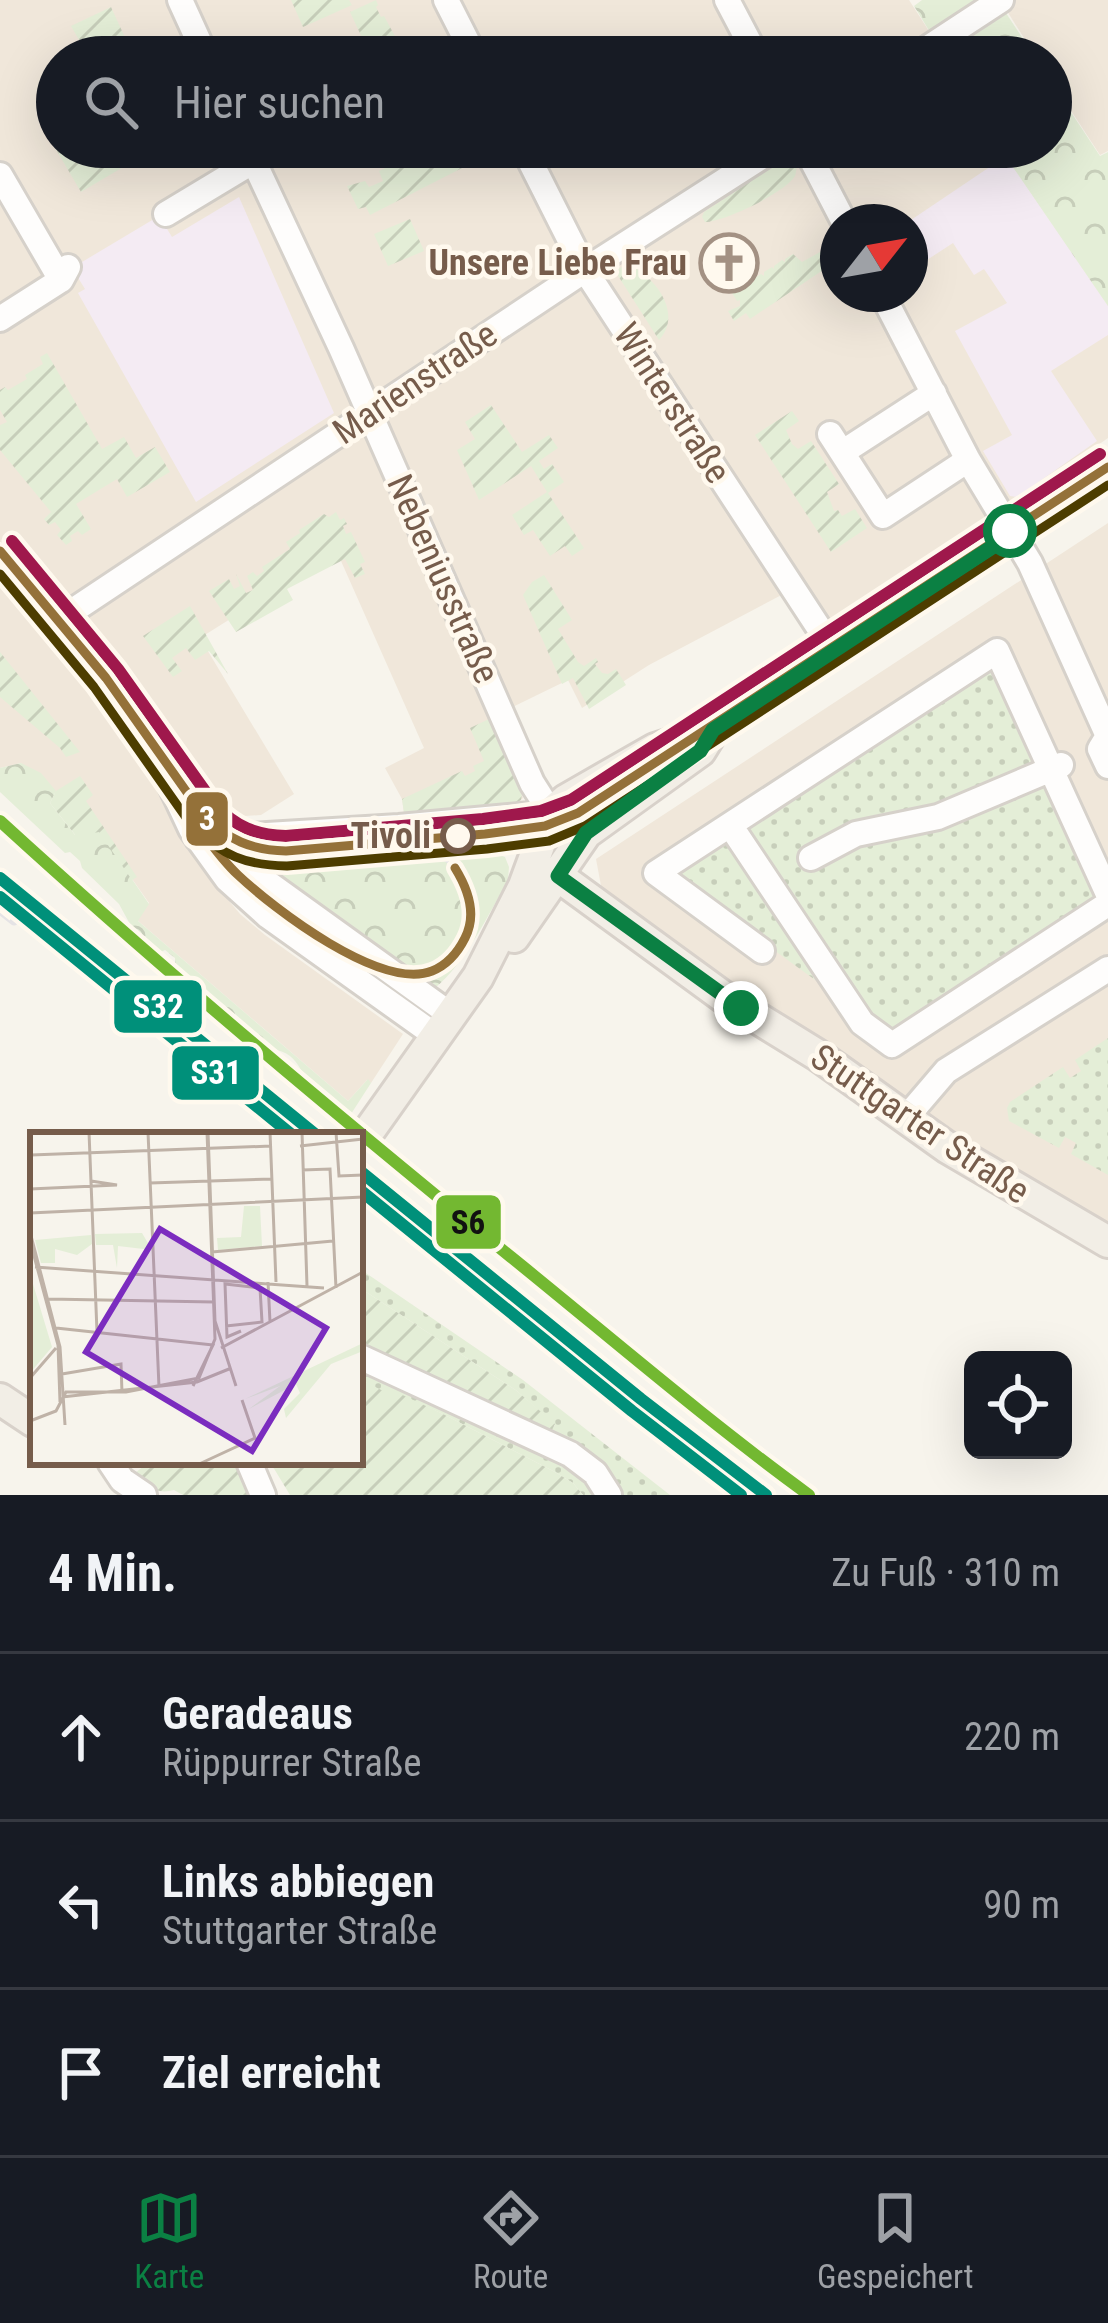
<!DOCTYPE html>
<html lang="de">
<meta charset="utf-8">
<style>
:root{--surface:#171b24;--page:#242831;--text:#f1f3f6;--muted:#9ea1a6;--line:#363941;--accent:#0b8043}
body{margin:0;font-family:"Roboto Condensed",sans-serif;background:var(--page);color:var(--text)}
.controls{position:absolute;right:36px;bottom:36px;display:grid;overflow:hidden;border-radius:18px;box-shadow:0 12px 48px #0002}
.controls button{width:108px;height:108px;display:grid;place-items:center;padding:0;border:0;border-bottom:3px solid var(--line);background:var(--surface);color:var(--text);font:60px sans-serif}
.compass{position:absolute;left:820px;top:204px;width:108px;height:108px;border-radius:50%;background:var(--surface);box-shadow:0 12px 48px #0002;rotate:59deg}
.stop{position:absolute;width:36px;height:36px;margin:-27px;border:9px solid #0b8043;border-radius:50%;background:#fff}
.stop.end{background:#0b8043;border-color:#fff;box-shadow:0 3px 12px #0008}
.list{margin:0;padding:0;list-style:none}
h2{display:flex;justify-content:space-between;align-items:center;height:156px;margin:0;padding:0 48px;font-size:51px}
h2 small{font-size:39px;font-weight:400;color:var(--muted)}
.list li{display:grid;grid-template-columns:78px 1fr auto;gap:36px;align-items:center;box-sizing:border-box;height:168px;padding:0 48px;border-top:3px solid var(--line)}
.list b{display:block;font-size:45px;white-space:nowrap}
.list p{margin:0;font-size:39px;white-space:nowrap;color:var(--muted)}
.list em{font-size:39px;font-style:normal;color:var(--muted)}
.icon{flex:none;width:66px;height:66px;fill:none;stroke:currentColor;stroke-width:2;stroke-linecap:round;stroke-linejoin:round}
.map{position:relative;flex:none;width:1108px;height:1495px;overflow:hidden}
.search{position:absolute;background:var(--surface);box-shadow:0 12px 48px #0002;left:36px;right:36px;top:36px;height:132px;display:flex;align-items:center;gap:30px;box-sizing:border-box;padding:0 42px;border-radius:66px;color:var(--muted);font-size:45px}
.sheet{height:660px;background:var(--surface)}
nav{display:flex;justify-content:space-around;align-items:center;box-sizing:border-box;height:168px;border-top:3px solid var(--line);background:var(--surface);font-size:33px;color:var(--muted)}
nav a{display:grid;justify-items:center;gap:6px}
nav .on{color:var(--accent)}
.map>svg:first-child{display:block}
</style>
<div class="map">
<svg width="1108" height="1495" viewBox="0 0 1108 1495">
<defs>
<pattern id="grass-dots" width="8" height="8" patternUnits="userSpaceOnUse" patternTransform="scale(3)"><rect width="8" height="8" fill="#e4eed7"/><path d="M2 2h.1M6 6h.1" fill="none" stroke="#c7ceba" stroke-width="1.8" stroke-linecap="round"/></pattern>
<pattern id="forest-crowns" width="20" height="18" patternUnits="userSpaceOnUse" patternTransform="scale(3)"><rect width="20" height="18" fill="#e4eed7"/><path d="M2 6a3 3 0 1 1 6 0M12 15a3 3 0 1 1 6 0" fill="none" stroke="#c7ceba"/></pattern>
<pattern id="garden-furrows" width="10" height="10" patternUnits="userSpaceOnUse" patternTransform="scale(3)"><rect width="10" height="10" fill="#e4eed7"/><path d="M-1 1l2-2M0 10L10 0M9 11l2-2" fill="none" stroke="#c7ceba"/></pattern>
</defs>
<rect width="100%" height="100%" fill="#f7f4ec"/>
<path fill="#f0e7da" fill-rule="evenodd" d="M 0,0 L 909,0 L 929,31 L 932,57 L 57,57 L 57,147 L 987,147 L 996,162 L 1006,156 L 1108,306 L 1108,438 L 989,521 L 818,630 L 791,590 L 649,665 L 582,708 L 568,680 L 490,718 L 522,794 L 523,798 L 516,803 L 404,813 L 402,799 L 385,768 L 424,748 L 337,552 L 200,638 L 294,794 L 261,815 L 230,817 L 201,865 L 203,870 L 240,914 L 265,935 L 403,1034 L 371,1083 L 367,1080 L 348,1101 L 137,920 L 149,903 L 99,832 L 21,763 L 0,768 ZM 838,222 L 910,222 L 910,294 L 838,294 Z
M 1000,0 L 1108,0 L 1108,151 L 1100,155 L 1051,80 L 1051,57 L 1036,57 Z
M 1108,523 L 1108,1231 L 905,1109 L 602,891 L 596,859 Z"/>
<path fill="#f4ebf3" d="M 1006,156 L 1108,306 L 1108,335 L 1051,371 L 1097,441 L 1017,497 L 1010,496 L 983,451 L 1012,435 L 955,331 L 1007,303 L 984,269 L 974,275 L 953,243 L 910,271 L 910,222 L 908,222 Z
M 239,197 L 334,413 L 196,502 L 78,293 L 85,289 L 72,268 L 159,216 L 172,237 Z"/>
<path fill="url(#grass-dots)" d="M 991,664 L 1100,896 L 890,1034 L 674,878 L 673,870 Z
M 1108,1038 L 1108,1175 L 1071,1154 L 1076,1143 L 1065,1137 L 1059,1148 L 1009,1121 L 1007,1108 L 1010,1102 L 1063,1067 L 1070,1078 L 1081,1071 L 1075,1060 Z
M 360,1269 L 523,1380 L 670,1495 L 618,1495 L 360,1349 L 360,1344 L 550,1432 L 555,1425 L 517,1391 L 360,1288 Z
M 360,1366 L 560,1457 L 601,1495 L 583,1495 L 573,1483 L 555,1472 L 443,1414 L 394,1392 L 385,1393 L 360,1379 Z"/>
<path fill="url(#forest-crowns)" d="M 922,0 L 978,0 L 930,32 L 914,6 Z
M 1006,13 L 1035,57 L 941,57 L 1006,14 Z
M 1051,82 L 1100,156 L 1108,152 L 1108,306 L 1006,157 L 996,162 L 987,147 L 1051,147 Z
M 21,763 L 41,773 L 56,791 L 50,803 L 75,835 L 99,831 L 149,904 L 138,921 L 348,1101 L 368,1079 L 371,1083 L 351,1114 L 301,1070 C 294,1057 287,1052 273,1049 L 175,966 L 175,958 L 165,950 L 161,952 L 131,926 L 119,904 L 82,868 L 80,861 L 70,852 L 65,853 L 0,792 L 0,768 Z
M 493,853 L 505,857 L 509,867 L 508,880 C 490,912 464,965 435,988 L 430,988 L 278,878 L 278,871 Z"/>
<path fill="url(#garden-furrows)" d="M 291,0 L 349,0 L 352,5 L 303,27 Z
M 376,0 L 378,5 L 376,7 L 381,17 L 384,16 L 396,38 L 393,41 L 406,57 L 371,57 L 350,12 Z
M 111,7 L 134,57 L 89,57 L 71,26 Z
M 57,109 L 57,147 L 157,147 L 81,192 L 38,119 Z
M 425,147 L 432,159 L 442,155 L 438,147 L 449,147 L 452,152 L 455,151 L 464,167 L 370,215 L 366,207 L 358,209 L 347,186 L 365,181 L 369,187 L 383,181 L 379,171 L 414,155 L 414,152 Z
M 791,159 L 797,166 C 796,170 796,173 795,176 C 785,193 723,222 705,222 L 702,217 L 704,212 L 774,166 Z
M 410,219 L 424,251 L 388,266 L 374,234 Z
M 838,242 L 838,260 L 750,319 L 746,313 L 734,321 L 728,311 L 740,306 L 740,300 L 737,301 L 732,293 L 740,288 L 743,290 L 743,286 L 751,281 L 754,282 L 753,279 L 761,274 L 764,276 L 764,272 L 772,267 L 774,269 L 774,266 L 782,260 L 785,262 L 785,259 L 793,254 L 802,262 Z
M 627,264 C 654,275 684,313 659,340 L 615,271 Z
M 47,353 L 102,449 L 124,437 L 136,458 L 155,447 L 170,472 L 127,497 L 117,479 L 76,504 L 91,529 L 82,535 L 78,531 L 70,536 L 72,541 L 66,545 L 57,535 L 61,530 L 55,522 L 49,525 L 44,519 L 51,512 L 0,450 L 0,425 L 7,422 L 0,410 L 0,390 L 5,387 L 8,390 L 27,379 L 25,375 L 43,364 L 40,357 Z
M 491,405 L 522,452 L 549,435 L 558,448 L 539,461 L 544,469 L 552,464 L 564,482 L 548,493 L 584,548 L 572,556 L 565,546 L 550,556 L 533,530 L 524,535 L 512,515 L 547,492 L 531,466 L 479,500 L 457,450 L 475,439 L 465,422 Z
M 792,411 L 799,421 L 786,430 L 792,444 L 798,449 L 811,441 L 839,484 L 827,492 L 834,511 L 838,510 L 842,516 L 855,509 L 867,528 L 831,552 L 755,435 Z
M 336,512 L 340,520 L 344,518 L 347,524 L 343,526 L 346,534 L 351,532 L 365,562 L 360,564 L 365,574 L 355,578 L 345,559 L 287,589 L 293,600 L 236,632 L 209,591 L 229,579 L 234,589 L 240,586 L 236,574 L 246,593 L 253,590 L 247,576 L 253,572 L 257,576 L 264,571 L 262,567 L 290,549 L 286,542 L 300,533 L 299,530 L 324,514 L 329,517 Z
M 544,575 L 572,620 L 558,629 L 578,662 L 584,666 L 596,658 L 598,662 L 595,664 L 602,673 L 608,674 L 616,669 L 626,685 L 589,709 L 573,678 L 562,684 L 523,595 L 532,582 Z
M 190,606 L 228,674 L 209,651 L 195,660 L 186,648 L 172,658 L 182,671 L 173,677 L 143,636 Z
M 0,652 L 80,752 L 66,757 L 60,748 L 0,697 Z
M 489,719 L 522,794 L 521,800 L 516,803 L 404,813 L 402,799 L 462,771 L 465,776 L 475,771 L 473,766 L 484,761 L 470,728 Z
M 80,776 L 93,795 L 86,801 L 137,877 L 132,880 L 99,832 L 76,836 L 50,803 L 56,791 Z
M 360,1288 L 517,1391 L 555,1424 L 551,1432 L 360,1344 Z
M 360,1379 L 385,1392 L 394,1391 L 443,1414 L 555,1472 L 573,1483 L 583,1495 L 290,1495 L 270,1462 L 360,1462 Z
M 149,1462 L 235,1462 L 250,1495 L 183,1495 L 174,1490 C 156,1495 146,1486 135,1473 Z"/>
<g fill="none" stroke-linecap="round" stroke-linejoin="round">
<defs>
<path id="minor" d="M 180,0 L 206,57
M 446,0 L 475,57
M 727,0 L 757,57
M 914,57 L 1001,0
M 523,147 L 585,270 L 834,651
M 805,147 L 844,222
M 0,175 L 61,280
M 166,214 L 254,161
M 882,294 L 968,460 L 1030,563 L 1108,736 L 1100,749 L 1108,766
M 0,319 L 61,280 L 68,267
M 830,434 L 883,516 L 968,460
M 843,452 L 934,393
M 0,557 L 80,650 L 130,715 L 161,765 L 191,829 L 227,879 L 268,916 L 436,1036
M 56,622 L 585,270 L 777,147
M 171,772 L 265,881 L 451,1015
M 730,825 L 862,1023 L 892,1045 L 1108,904
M 198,839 L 399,827 L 551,813 L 532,783 L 341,348 L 247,147
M 206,842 L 251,858 L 279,860 L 534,837 L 602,820
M 811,858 L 856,834 L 938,817 L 1061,765
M 762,951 L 656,873 L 997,651 L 1108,894
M 905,1119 L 946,1071 L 1108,969
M 360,1357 L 570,1454 L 595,1473 L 609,1495
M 110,1462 L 122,1480 L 144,1495
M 249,1462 L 263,1495"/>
<path id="major" d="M 558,876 L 725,998 L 819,1056 L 948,1148 L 1108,1242
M 514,937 L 586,833 L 700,751 L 713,730
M 371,1128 L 478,977 L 524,886 L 551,813 L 566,800 L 655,749 L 713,730 L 1108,472
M 0,1399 L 33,1421"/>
</defs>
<use href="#minor" stroke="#d6d1ca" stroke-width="30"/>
<use href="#major" stroke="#d8d1ca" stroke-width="36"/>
<use href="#minor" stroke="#fefdfc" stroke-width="24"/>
<use href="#major" stroke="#f2eee6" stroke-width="30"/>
<path stroke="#e5e3e5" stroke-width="3" d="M 371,844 C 403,843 431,845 455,868"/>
<defs>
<path id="rail" d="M 0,910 L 14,921"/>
</defs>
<use href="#rail" stroke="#e5e3e5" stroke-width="9"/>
<use href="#rail" stroke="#fff9ee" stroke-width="4.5" stroke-dasharray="14" stroke-linecap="butt"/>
<defs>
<path id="rail-1" d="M 0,821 C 165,972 337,1115 511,1257 C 610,1337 706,1420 809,1495"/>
<path id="rail-2" d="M 0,878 L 316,1135
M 360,1171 L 641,1399 L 766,1495"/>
<path id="rail-3" d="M 0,897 L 292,1135
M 360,1190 L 632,1411 L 741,1495"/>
<path id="rail-4" d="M 12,541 L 118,669 L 215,805 C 236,827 255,835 286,836 L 483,819 L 541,811 L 571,800 L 1100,454"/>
</defs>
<use href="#rail-1" stroke="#fff9ee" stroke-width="21"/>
<use href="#rail-2" stroke="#fff9ee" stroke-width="21"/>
<use href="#rail-3" stroke="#fff9ee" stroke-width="21"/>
<use href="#rail-4" stroke="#fff9ee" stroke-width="21"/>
<use href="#rail-1" stroke="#73b831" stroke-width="12"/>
<use href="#rail-2" stroke="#00907a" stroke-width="12"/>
<use href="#rail-3" stroke="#00907a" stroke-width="12"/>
<use href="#rail-4" stroke="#9f184c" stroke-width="12"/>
<defs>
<path id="tram-1" d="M 0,551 L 106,678 L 203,815 C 228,840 251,850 286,851 L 485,834 L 545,826 L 578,813 L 1108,467
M 202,832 C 213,847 224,862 238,875 C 274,909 381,991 432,971 C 447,965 458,952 465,938 C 477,915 468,889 455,868"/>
<path id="tram-2" d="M 0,574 L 94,687 L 192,826 C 223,856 245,865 287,866 L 487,849 L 549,841 L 585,826 L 1108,485"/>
</defs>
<use href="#tram-1" stroke="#fff9ee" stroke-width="18"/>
<use href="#tram-2" stroke="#fff9ee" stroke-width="18"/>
<use href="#tram-1" stroke="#947139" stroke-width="9"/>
<use href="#tram-2" stroke="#4d3d00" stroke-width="9"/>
</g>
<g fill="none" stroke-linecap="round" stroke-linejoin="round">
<path stroke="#0b8043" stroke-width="15" d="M 741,1008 L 558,876 L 586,833 L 700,751 L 713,730 L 1012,534 L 1010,531"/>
</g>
<defs>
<symbol id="church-ring" viewBox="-11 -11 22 22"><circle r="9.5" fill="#fff9ee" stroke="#a39183" stroke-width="1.5"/><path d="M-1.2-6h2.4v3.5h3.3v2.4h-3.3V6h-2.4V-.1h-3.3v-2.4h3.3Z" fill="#a39183"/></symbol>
</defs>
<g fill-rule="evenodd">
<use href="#church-ring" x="696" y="230" width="66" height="66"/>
</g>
<circle fill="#fff9ee" stroke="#765c4b" stroke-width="6" cx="458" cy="836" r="15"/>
<g text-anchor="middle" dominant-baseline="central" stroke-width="9" stroke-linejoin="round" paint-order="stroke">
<g font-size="36" font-weight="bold" fill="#765c4b" stroke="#fff9ee" text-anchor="end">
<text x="687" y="263">Unsere Liebe Frau</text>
</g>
<g font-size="36" fill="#765c4b" stroke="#fff9ee">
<text transform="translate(415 383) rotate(-34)">Marienstraße</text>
<text transform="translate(672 403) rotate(57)">Winterstraße</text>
<text transform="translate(443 579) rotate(66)">Nebeniusstraße</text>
<text transform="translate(920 1124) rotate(34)">Stuttgarter Straße</text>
</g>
<g font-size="36" font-weight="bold" fill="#765c4b" stroke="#fff9ee" text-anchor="end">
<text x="431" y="836">Tivoli</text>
</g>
</g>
<g transform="translate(30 1132)">
<rect width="333" height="333" fill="#f7f4ec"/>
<path d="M 333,211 L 333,219 L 301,232 L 256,286 L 254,277 L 270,261 L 266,252 L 219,277 L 250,254 L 215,267 Z" fill="#e4eed7"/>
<path d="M 214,74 L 230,74 L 232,114 L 188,118 L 187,106 L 211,105 ZM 112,101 L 122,118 L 88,114 L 87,136 L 83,113 L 66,113 L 65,102 ZM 61,103 L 62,112 L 47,123 L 25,117 L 25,131 L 11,131 L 5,108 ZM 0,142 L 22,215 L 0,241 Z" fill="#e4eed7"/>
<path fill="none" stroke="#bfb2a7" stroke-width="3" d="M 59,0 L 67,200M 118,0 L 129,255M 178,0 L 185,189 L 206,254M 240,0 L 246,150M 272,0 L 277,154M 306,0 L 309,44 L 333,43M 270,14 L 333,7M 1,23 L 241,14M 272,38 L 300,37 L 306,156M 120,51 L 243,47M 0,57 L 87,53 L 61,49M 0,81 L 333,65M 0,100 L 30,215 L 35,293M 0,109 L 28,213 L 30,270M 182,120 L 303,109M 5,135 L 294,156M 238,150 L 240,190M 18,167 L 184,170M 196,194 L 232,190 L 230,156 L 195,152 L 197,205 L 211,199M 26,196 L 183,213 L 163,254M 191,216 L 333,140M 32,242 L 91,232 L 92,261M 0,246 L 26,216M 32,265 L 167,250 L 199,237M 0,289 L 26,279 L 36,260 L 96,260 L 169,246 L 185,207 L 177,0M 167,333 L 225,306 L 212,268"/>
<path fill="#7b2cbf" fill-opacity="0.15" stroke="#7b2cbf" stroke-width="6" d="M 130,97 L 296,196 L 222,319 L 56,220 Z"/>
<rect width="333" height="333" fill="none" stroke="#765c4b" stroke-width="6"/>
</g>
<g stroke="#fff9ee" stroke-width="4.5">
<rect x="184" y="790" width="46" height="58" rx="12" fill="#947139"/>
<rect x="112" y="978" width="92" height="57" rx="12" fill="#00907a"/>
<rect x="170" y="1044" width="91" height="58" rx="12" fill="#00907a"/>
<rect x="434" y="1193" width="69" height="58" rx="12" fill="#73b831"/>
</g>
<g font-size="33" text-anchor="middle" font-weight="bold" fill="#fff">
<text x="207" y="830">3</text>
<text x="158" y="1018">S32</text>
<text x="216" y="1084">S31</text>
</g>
<g font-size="33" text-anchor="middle" font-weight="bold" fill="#111">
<text x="468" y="1234">S6</text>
</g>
</svg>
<div class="controls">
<button><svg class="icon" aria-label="locate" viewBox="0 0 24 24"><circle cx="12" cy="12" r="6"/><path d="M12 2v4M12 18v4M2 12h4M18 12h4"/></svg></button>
</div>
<svg class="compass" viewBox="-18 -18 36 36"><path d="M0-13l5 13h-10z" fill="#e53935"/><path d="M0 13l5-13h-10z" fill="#9ea1a6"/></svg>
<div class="stop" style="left:1010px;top:531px"></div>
<div class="stop end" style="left:741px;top:1008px"></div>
<div class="search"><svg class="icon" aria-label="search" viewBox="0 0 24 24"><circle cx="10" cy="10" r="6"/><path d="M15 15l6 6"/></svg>Hier suchen</div>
</div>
<section class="sheet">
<h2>4 Min.<small>Zu Fuß · 310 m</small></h2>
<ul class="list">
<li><svg class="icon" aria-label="ahead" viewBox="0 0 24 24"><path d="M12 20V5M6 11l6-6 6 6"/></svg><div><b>Geradeaus</b><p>Rüppurrer Straße</p></div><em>220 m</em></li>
<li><svg class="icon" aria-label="left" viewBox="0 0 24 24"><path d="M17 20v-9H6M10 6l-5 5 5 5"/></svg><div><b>Links abbiegen</b><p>Stuttgarter Straße</p></div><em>90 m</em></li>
<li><svg class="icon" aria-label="arrive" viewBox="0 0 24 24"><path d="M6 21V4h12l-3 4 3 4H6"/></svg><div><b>Ziel erreicht</b></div></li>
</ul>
</section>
<nav>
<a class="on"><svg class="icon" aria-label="map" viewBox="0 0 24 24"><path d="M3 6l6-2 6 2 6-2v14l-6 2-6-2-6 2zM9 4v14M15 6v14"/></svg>Karte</a>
<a><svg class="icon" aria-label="directions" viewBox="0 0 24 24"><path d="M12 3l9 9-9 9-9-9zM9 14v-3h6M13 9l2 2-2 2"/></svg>Route</a>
<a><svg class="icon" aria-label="saved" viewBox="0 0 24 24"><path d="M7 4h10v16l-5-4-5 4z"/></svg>Gespeichert</a>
</nav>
